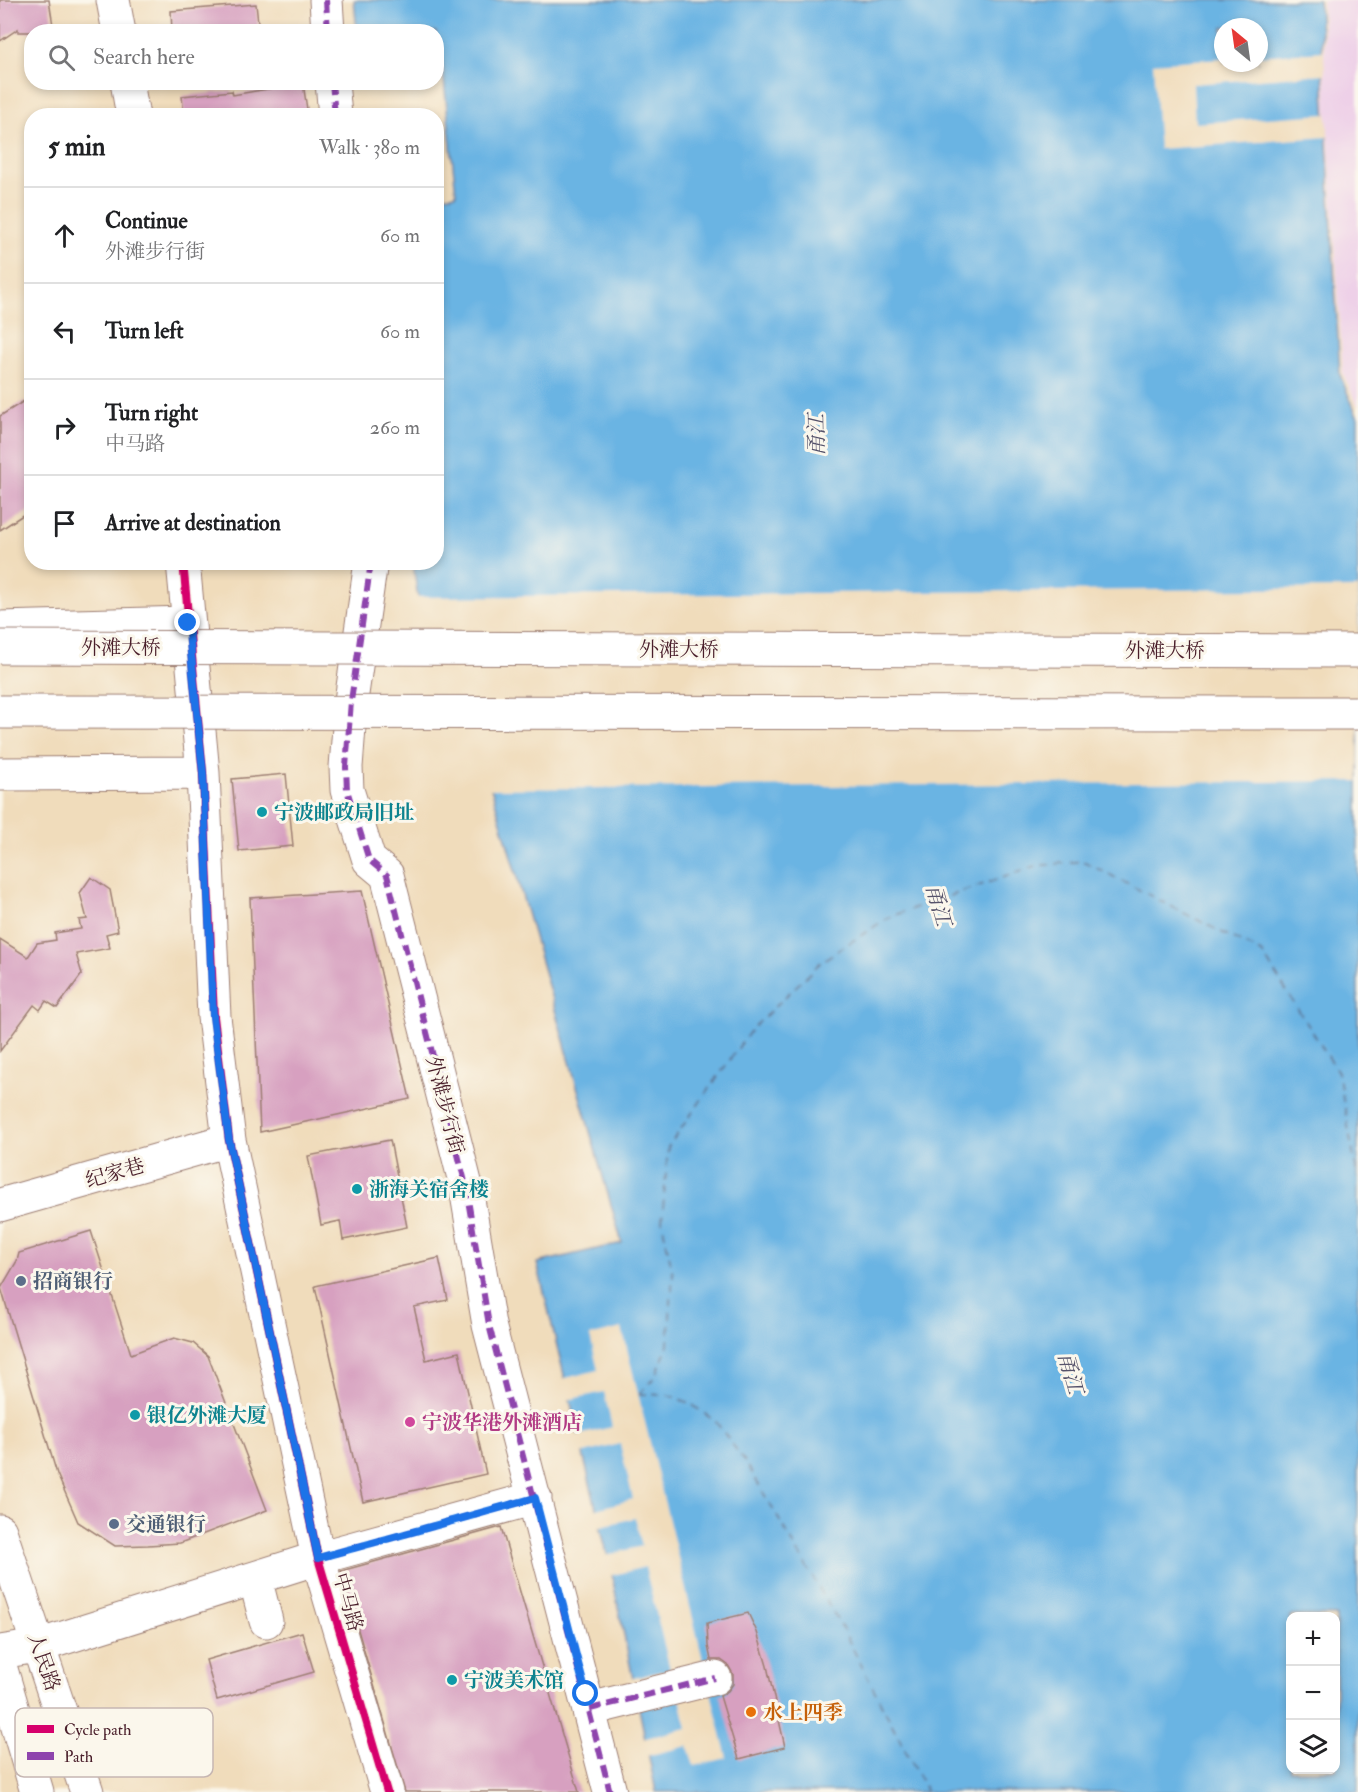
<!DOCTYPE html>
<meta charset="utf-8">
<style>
:root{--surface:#fff;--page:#f6f6f6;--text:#202124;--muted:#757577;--line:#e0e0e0}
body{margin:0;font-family:"IM FELL Double Pica","Noto Serif SC",serif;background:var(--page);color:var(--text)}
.controls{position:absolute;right:18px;bottom:18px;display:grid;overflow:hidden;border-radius:12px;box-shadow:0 3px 9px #0003}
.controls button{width:54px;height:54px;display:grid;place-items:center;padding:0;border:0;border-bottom:2px solid var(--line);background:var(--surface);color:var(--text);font:30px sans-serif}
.compass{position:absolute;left:1214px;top:18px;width:54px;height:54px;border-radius:50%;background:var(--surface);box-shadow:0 3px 9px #0003;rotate:331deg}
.stop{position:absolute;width:18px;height:18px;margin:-14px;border:4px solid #1a73e8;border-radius:50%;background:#fff}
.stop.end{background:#1a73e8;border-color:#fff;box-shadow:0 2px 6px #0008}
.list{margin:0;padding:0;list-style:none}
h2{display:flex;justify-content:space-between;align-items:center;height:78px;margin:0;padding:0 24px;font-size:26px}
h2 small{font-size:20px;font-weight:400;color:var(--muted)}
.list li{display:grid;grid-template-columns:39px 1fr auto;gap:18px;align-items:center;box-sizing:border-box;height:96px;padding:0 24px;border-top:2px solid var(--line)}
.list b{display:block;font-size:22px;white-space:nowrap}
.list p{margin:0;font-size:20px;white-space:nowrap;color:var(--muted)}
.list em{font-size:20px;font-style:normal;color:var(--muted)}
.icon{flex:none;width:33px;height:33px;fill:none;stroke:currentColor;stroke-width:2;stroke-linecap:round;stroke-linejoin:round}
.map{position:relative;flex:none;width:1358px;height:1792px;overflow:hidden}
.search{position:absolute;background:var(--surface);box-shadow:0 3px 9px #0003;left:24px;top:24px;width:420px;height:66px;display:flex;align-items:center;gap:15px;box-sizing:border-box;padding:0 21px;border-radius:24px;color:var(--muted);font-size:22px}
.panel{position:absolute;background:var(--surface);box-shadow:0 3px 9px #0003;left:24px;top:108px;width:420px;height:462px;border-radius:24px}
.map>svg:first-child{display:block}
</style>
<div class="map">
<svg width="1358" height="1792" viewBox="0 0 1358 1792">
<rect width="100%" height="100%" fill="#fbf7ec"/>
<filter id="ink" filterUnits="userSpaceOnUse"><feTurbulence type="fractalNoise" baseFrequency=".0167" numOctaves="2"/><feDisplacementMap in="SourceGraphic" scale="12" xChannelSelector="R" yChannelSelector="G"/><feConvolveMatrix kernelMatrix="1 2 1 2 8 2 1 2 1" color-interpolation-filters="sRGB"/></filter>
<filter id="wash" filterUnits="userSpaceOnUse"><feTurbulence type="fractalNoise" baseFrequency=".008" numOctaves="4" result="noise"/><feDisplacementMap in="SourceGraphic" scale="24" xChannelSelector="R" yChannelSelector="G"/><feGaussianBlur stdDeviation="1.35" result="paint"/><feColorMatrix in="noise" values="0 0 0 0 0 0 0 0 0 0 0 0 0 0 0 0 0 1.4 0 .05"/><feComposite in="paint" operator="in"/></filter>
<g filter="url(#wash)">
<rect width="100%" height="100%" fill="#f0dcbb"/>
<path fill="#eed0e8" d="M 1322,0 L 1358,0 L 1358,407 L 1343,374 L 1326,102 Z"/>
<path fill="#6bb4e3" stroke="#5a6a87" stroke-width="1.5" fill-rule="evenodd" d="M 354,0 L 1319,0 L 1340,375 L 1358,418 L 1358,1792 L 656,1792 L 610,1566 L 537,1263 L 622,1243 L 493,794 L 419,605 L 413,563 L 436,562 L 437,197 L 456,194 L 441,52 L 437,52 L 436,32 L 357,31 ZM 1223,27 L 1259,27 L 1259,63 L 1223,63 ZM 1290,1616 L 1336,1616 L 1336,1770 L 1290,1770 Z"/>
<path fill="#f0dcbb" d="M 1323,51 L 1325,74 L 1193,84 L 1195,123 L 1327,114 L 1328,137 L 1159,149 L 1153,63 L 1223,58 L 1223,63 L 1259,63 L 1259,56 Z
M 1358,588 L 1358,781 L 487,789 L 416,606 L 415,597 Z
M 622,1328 L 727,1758 L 694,1766 L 688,1746 L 646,1756 L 642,1739 L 687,1728 L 679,1695 L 635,1706 L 630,1679 L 670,1669 L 645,1567 L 609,1576 L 604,1556 L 642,1546 L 635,1518 L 597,1527 L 593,1510 L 633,1499 L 620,1444 L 580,1454 L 575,1436 L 612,1427 L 604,1392 L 567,1400 L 562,1379 L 598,1370 L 590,1336 Z"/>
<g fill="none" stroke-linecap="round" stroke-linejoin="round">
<path stroke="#56536b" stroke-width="1.5" stroke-dasharray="8 6" stroke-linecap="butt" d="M 639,1394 L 656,1376 L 668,1345 L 673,1274 L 662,1222 L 668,1147 L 751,1030 L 822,961 L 889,917 L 1036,866 L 1083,861 L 1262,953 L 1338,1072 L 1358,1180
M 639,1394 L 668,1395 L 690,1403 L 716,1422 L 746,1463 L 840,1624 L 927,1792"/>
</g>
<g id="blocks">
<path fill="#d7a0c0" d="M 0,0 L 49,0 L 54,32 L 18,32 L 18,29 L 0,41 Z
M 256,4 L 259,32 L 172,32 L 171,11 Z
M 303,83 L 308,116 L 184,116 L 182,96 L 232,91 L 233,95 Z
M 24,401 L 32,413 L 32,509 L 0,530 L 0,416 Z
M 286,774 L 293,846 L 239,851 L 232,779 Z
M 91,877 L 110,890 L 118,931 L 106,934 L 110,948 L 76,954 L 82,974 L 57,1008 L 46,1001 L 40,1010 L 34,1005 L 0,1051 L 0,939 L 28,957 L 37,943 L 56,940 L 55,933 L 81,929 L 79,920 L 87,919 L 80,893 Z
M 362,891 L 410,1099 L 260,1132 L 250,898 Z
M 390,1140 L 407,1227 L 343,1240 L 340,1221 L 321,1225 L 308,1156 Z
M 91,1231 L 131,1354 L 174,1338 L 193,1343 L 208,1356 L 267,1510 L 180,1543 L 148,1545 L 115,1546 L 78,1522 L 57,1474 L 1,1288 L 17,1261 L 19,1253 Z
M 439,1258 L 448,1300 L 414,1307 L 426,1360 L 459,1352 L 486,1474 L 363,1502 L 315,1286 Z
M 501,1527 L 579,1792 L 405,1792 L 341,1571 Z
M 748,1613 L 757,1632 L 767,1666 L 785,1747 L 739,1759 L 720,1696 L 728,1691 L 733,1684 L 733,1674 L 728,1665 L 721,1660 L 711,1660 L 708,1646 L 707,1623 Z
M 302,1632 L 314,1672 L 217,1700 L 206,1660 Z"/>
</g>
</g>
<g filter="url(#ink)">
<use href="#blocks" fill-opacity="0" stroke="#9d7e73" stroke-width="1.5"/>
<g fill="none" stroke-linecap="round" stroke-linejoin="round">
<defs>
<path id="minor" d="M 113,0 L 119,32
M 326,0 L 328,32
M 127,82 L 133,116
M 332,82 L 335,116
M 183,562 L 203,773 L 214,1017 L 229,1140 L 318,1558 L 387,1792
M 371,562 L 351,701 L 346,767 L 347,790 L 369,860 L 387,875 L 465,1182 L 489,1325 L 610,1792
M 0,628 L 188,623
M 0,774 L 203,773
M 0,1205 L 229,1140
M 255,1578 L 266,1621
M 0,1652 L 38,1646 L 318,1558 L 535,1498
M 590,1709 L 715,1678"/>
<path id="major" d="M 0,1531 L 87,1792
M 0,1666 L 37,1792"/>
</defs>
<use href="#minor" stroke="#9d7e73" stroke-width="35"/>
<use href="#major" stroke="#9d7e73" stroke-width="35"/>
<use href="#minor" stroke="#fff" stroke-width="33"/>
<use href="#major" stroke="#fff" stroke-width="33"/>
<defs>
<path id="major-bridge" d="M 0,647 L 1358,651
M 0,712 L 1358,713"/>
</defs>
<use href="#major-bridge" stroke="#9d7e73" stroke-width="35" stroke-linecap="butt"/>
<use href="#major-bridge" stroke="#fff" stroke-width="33"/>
<path stroke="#8e44ad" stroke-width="6" stroke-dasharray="12 6" stroke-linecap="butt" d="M 326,0 L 328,32
M 332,82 L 335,116
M 371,562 L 351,701 L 346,767 L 347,790 L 369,860 L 387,875 L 465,1182 L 489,1325 L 610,1792
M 318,1558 L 535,1498
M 590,1709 L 715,1678"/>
<defs>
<path id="cycleway" d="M 183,562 L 203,773 L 214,1017 L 229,1140 L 318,1558 L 387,1792"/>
</defs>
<use href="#cycleway" stroke="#fbf7ec" stroke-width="11"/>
<use href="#cycleway" stroke="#d6006c" stroke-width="8"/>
</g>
</g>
<g fill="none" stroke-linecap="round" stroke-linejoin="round" filter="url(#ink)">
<path stroke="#1a73e8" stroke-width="8" d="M 188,623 L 203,773 L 213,1017 L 229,1140 L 318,1558 L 535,1498 L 586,1694"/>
</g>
<g fill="#0f9aa8" stroke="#fbf7ec" stroke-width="2">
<circle cx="262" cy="812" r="6"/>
<circle cx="357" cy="1189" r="6"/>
<circle cx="135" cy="1415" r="6"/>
<circle cx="452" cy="1680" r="6"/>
</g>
<g fill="#5c6f8a" stroke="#fbf7ec" stroke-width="2">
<circle cx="21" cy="1281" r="6"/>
<circle cx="114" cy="1524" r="6"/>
</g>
<circle fill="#d1479c" stroke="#fbf7ec" stroke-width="2" cx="410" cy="1422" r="6"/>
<circle fill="#e8710a" stroke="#fbf7ec" stroke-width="2" cx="751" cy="1712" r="6"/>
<g text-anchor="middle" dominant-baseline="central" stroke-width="6" stroke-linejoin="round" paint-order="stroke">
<g font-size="20" fill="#4a1f2b" stroke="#fbf7ec">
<text x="121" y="647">外滩大桥</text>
<text x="679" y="649">外滩大桥</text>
<text x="1165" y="650">外滩大桥</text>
<text transform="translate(445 1105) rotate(76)">外滩步行街</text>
<text transform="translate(115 1173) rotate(-16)">纪家巷</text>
<text transform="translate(348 1602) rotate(74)">中马路</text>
<text transform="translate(44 1662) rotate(71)">人民路</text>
</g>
<g font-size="20" font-weight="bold" fill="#0d838f" stroke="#fbf7ec" text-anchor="start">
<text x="274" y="812">宁波邮政局旧址</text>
<text x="369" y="1189">浙海关宿舍楼</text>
<text x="147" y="1415">银亿外滩大厦</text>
<text x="464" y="1680">宁波美术馆</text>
</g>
<g font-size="20" font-weight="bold" fill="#4e5e75" stroke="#fbf7ec" text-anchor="start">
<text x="33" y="1281">招商银行</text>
<text x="126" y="1524">交通银行</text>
</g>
<g font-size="20" font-weight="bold" fill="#b23c85" stroke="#fbf7ec" text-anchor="start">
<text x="422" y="1422">宁波华港外滩酒店</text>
</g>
<g font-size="20" font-weight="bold" fill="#c56008" stroke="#fbf7ec" text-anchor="start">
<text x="763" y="1712">水上四季</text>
</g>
<g font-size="21" font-style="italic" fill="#56536b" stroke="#fbf7ec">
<text transform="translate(817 435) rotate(-91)">甬江</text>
<text transform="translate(938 905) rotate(74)">甬江</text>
<text transform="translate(1070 1373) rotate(74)">甬江</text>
</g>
</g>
<rect x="15" y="1708" width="198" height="69" rx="9" fill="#fbf7ec" stroke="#c6b6b2" stroke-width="1.5"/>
<rect x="27" y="1725" width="27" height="8" fill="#d6006c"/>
<rect x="27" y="1752" width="27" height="8" fill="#8e44ad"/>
<g font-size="16" fill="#4a1f2b">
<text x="64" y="1735">Cycle path</text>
<text x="64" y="1762">Path</text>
</g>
</svg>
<div class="controls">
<button>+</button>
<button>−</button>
<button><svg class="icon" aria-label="layers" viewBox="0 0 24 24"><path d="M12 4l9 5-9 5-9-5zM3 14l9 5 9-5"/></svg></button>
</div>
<svg class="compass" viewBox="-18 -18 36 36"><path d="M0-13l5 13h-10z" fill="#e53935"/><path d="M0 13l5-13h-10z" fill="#757577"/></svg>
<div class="stop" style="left:586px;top:1694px"></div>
<div class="stop end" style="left:188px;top:623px"></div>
<div class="search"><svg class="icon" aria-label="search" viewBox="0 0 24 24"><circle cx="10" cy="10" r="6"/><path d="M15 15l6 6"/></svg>Search here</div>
<section class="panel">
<h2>5 min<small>Walk · 380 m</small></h2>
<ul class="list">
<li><svg class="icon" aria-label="ahead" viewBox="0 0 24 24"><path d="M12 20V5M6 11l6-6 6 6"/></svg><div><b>Continue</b><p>外滩步行街</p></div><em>60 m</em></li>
<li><svg class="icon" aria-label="left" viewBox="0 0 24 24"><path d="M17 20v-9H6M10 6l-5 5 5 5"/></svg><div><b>Turn left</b></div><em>60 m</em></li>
<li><svg class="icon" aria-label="right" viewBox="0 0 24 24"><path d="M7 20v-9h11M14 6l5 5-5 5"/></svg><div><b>Turn right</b><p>中马路</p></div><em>260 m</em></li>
<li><svg class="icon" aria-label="arrive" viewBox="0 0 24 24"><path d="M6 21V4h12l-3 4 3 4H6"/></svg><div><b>Arrive at destination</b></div></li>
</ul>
</section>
</div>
